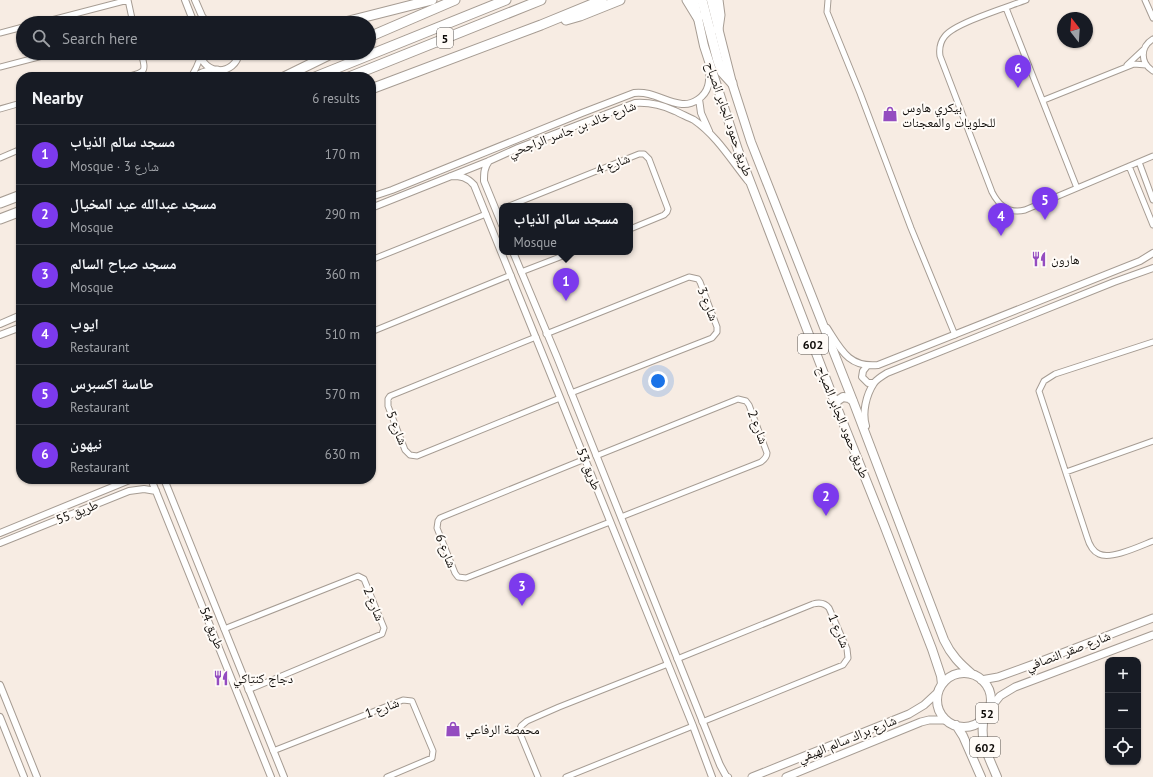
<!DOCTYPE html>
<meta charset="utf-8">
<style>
:root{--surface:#171b24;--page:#20242c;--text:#f1f3f6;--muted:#9ea1a6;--line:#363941;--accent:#7c3aed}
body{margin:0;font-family:"PT Sans","Noto Naskh Arabic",sans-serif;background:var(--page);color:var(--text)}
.controls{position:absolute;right:12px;bottom:12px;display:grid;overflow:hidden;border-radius:8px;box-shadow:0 1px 3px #0004}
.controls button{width:36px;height:36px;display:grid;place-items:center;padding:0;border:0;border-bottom:1px solid var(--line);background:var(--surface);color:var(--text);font:20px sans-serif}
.compass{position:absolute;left:1057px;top:12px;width:36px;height:36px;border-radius:50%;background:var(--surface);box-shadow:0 1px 3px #0004;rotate:343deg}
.you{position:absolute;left:658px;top:381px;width:14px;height:14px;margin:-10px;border:3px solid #fff;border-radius:50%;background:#1a73e8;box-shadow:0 0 0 6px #1a73e833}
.badge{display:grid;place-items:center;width:26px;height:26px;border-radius:50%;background:var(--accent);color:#fff;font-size:13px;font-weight:700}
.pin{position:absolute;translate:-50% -33px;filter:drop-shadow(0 1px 2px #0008)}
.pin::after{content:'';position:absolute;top:21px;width:14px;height:12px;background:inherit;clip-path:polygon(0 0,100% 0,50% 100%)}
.popup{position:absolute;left:499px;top:203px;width:134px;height:52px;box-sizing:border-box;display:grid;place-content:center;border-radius:8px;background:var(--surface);filter:drop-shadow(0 1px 3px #0005);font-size:13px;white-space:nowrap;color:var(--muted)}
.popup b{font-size:15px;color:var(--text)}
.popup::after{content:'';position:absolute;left:50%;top:100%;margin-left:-8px;border:8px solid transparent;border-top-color:var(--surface)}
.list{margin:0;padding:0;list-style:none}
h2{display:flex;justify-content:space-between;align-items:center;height:52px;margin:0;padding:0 16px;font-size:17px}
h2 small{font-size:13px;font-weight:400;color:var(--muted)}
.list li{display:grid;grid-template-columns:26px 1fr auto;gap:12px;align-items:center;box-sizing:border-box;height:60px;padding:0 16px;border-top:1px solid var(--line)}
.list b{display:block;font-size:15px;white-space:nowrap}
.list p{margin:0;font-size:13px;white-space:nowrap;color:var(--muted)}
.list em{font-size:13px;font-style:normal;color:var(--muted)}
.icon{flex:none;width:22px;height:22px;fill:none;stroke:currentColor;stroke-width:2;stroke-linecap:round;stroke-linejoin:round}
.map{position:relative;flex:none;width:1153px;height:777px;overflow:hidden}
.search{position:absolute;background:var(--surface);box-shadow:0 1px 3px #0004;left:16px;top:16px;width:360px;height:44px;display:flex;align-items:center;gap:10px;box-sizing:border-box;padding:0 14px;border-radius:22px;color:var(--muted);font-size:15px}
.panel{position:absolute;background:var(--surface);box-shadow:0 1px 3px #0004;left:16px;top:72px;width:360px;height:412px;border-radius:16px}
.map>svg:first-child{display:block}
</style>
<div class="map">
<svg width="1153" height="777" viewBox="0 0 1153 777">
<rect width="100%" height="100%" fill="#f7ece3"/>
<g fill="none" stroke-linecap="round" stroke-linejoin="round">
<defs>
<path id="minor" d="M 128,0 L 133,23
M 828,0 L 827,12 L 860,93 L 911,228 L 955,335
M 1026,0 C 1008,7 955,23 945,36 C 940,42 939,49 940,56 L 992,192 C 999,206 1010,214 1025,210 L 1153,156
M 1145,0 L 1153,18
M 1006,8 L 1077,188
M 40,23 L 128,0
M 0,33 L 23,27
M 1153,39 C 1140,47 1140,63 1153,71
M 1127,65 L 1143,50
M 0,67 L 54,53
M 126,77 C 145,72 147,73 141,53
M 191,77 L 196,68 L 201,56
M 192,77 L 202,72 L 212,69
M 1044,100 L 1134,64 L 1146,65
M 0,109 L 21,103
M 0,158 L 21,149
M 1139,162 L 1153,200
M 1129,166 L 1153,225
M 509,206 L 639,154 L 644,154 L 649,159 L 668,209 L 667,212 L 664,215 L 630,229
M 371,260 L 486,214
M 521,272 L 573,252
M 371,332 L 511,275
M 546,334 L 689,277 L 698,279 L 700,282 L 717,327 L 717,332 L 712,338 L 571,393
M 536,337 L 390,396 L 388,399 L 388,406 L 405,450 L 410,455 L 417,456 L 560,398
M 1153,342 L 1055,374 L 1044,381 L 1039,391 L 1087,537 C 1089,544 1092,551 1099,554 C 1111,560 1140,546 1153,541
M 596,456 L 738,399 L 746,401 L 749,405 L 767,453 C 767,457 765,459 761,462 L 621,517
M 585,459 L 440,518 L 438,521 L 437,528 L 455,573 L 458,577 L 466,578 L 610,522
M 1066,472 L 1153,441
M 224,629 L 358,576 L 364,579 L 384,628 L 382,634 L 248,690
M 677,659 L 813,604 C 820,602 825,603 829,608 L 847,649 L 848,658 L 843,665 L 702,722
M 273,751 L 403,700 L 412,701 L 433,751 L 432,758 L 387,777
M 538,777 L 519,731 L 521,726 L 527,721 L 559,707 L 668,664
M 566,777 L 693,726"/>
<path id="tertiary" d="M 185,0 L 194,23
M 195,0 L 202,16 L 207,23
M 200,53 C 204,76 235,76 239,53
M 699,99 L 701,113 L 709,131
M 489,161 C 484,168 484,173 484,181 L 502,225
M 451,176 C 461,176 467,177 474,185 L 693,726 L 712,777
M 371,197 L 392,190 L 582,113 L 634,93 C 653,91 664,102 682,104 C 693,105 705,97 708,86 C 710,80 709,71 709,65
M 371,208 L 489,161 L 518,148 L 635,103 C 650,102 662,105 675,111 C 681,114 688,117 694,120 C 717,136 731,160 748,181
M 513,252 L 557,357 L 720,765 L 726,776 L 728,777
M 0,324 L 21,315
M 827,328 C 841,350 849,368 878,365 L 1140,261 L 1153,253
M 0,335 L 21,327
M 867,366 L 863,371 L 862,377 L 868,383 L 874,383
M 866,426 C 862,413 866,395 874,383 C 877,379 882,376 887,373 L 1114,282 L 1153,268
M 151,479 L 271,777
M 164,479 L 284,777
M 0,533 L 132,479
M 0,543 L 129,491 L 144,489 L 156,491
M 0,685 L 37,777
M 0,717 L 24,777"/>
<path id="secondary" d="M 981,680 L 998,677 L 1031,665 L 1153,618
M 989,710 L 1000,696 L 1015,687 L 1153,635
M 752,777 L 909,714 L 924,705 L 938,692
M 786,777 L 921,722 L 929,720 L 945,720"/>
<path id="primary" d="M 694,0 L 704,46 L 738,150 L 836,405 L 884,525 L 932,649 L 941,676 L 942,684
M 711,0 L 732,83 L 751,142 L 853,401 L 944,640 C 951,655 960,664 972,674
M 836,405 L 837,401 L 843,397 L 849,398 L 853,401
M937 700a27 27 0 1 1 54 0a27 27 0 1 1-54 0Z
M 984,717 C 979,741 988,755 997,777
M 956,725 L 963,736 L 981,777"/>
<path id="motorway" d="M 687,0 L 698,18
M 702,0 L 718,61 L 722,72 L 732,83
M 718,0 L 720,15 L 718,29
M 566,20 L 580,16 L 620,0
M 341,23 L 432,0
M 369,37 L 455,0
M 217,71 L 224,77
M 284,77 L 333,53
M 315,77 L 506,0
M 349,77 L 541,0
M 371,89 L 541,25 L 602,0
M 0,203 L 21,195
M 0,219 L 21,211"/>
</defs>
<use href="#minor" stroke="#a69c93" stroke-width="7"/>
<use href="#tertiary" stroke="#a69c93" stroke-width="8"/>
<use href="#secondary" stroke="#a69c93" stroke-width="9"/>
<use href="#primary" stroke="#a69c93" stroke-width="10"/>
<use href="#motorway" stroke="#a69c93" stroke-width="11"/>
<use href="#minor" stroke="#fff" stroke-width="5"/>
<use href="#tertiary" stroke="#fff" stroke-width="6"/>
<use href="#secondary" stroke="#fff" stroke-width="7"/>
<use href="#primary" stroke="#fff" stroke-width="8"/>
<use href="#motorway" stroke="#fff" stroke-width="9"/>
</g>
<defs>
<symbol id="shop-bare" viewBox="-9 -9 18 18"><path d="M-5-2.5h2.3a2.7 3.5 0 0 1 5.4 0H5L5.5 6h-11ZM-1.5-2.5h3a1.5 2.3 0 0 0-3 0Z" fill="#944cc0" stroke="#fffbf7" stroke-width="2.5" paint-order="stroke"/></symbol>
<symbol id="restaurant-bare" viewBox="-9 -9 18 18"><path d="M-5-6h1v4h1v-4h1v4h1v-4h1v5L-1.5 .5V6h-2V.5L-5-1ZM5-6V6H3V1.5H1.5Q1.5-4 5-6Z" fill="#944cc0" stroke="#fffbf7" stroke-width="2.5" paint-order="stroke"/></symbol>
</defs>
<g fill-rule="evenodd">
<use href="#shop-bare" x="879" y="103" width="22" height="22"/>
<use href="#restaurant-bare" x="1028" y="248" width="22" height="22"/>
<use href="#restaurant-bare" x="210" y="667" width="22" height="22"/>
<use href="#shop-bare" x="442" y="718" width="22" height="22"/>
</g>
<g text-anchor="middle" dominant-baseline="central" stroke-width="4" stroke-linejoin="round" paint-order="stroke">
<g fill="#fffbf7" stroke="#585451" stroke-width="1">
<rect x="437" y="28" width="16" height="20" rx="3"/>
<rect x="798" y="334" width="30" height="20" rx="3"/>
<rect x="976" y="703" width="22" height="20" rx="3"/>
<rect x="970" y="737" width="30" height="20" rx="3"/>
</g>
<g font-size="12" font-weight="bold" fill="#100d0a">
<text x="445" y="38">5</text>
<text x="813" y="344">602</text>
<text x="987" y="713">52</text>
<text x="985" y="747">602</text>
</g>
<g font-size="13" fill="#100d0a" stroke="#fffbf7" text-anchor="start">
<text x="902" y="107">بيكري هاوس<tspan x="902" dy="15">للحلويات والمعجنات</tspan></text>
<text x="1051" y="259">هارون</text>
<text x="233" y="678">دجاج كنتاكي</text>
<text x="465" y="729">محمصة الرفاعي</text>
</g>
<g font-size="13" fill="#100d0a" stroke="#fffbf7">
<text transform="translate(729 119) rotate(71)">طريق حمود الجابر الصباح</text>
<text transform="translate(572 129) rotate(-21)">شارع خالد بن جاسر الراجحي</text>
<text transform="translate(613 164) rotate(-22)">شارع 4</text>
<text transform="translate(708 304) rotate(68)">شارع 3</text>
<text transform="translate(843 422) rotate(68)">طريق حمود الجابر الصباح</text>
<text transform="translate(758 427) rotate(69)">شارع 2</text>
<text transform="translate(397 428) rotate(68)">شارع 5</text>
<text transform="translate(589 469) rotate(68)">طريق 53</text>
<text transform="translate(77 512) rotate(-22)">طريق 55</text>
<text transform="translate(446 551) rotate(68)">شارع 6</text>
<text transform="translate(374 604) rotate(68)">شارع 2</text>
<text transform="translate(212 628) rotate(68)">طريق 54</text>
<text transform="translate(839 631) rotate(67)">شارع 1</text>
<text transform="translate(1068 651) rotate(-21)">شارع صقر النصافي</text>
<text transform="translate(382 708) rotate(-20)">شارع 1</text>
<text transform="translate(847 739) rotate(-22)">شارع براك سالم الهيفي</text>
</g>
</g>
</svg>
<div class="controls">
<button>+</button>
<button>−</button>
<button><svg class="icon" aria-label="locate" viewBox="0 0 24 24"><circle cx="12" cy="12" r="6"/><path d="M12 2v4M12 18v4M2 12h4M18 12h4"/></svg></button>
</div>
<svg class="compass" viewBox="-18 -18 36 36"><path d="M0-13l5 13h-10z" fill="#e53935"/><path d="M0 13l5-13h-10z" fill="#9ea1a6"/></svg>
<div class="you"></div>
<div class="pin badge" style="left:566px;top:301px">1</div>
<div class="popup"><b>مسجد سالم الذياب</b>Mosque</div>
<div class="pin badge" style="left:826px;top:516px">2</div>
<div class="pin badge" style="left:522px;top:606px">3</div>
<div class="pin badge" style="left:1001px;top:236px">4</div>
<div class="pin badge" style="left:1045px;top:220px">5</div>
<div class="pin badge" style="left:1018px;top:88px">6</div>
<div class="search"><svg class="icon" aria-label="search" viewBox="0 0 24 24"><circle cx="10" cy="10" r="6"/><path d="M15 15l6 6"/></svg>Search here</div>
<section class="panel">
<h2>Nearby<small>6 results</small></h2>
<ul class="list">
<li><span class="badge">1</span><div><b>مسجد سالم الذياب</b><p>Mosque · شارع 3</p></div><em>170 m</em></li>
<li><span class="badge">2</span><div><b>مسجد عبدالله عيد المخيال</b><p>Mosque</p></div><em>290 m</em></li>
<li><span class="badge">3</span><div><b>مسجد صباح السالم</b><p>Mosque</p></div><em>360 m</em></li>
<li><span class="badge">4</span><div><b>ايوب</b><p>Restaurant</p></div><em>510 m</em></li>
<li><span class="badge">5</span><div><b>طاسة اكسبرس</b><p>Restaurant</p></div><em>570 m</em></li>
<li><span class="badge">6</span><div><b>نيهون</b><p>Restaurant</p></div><em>630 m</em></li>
</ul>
</section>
</div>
